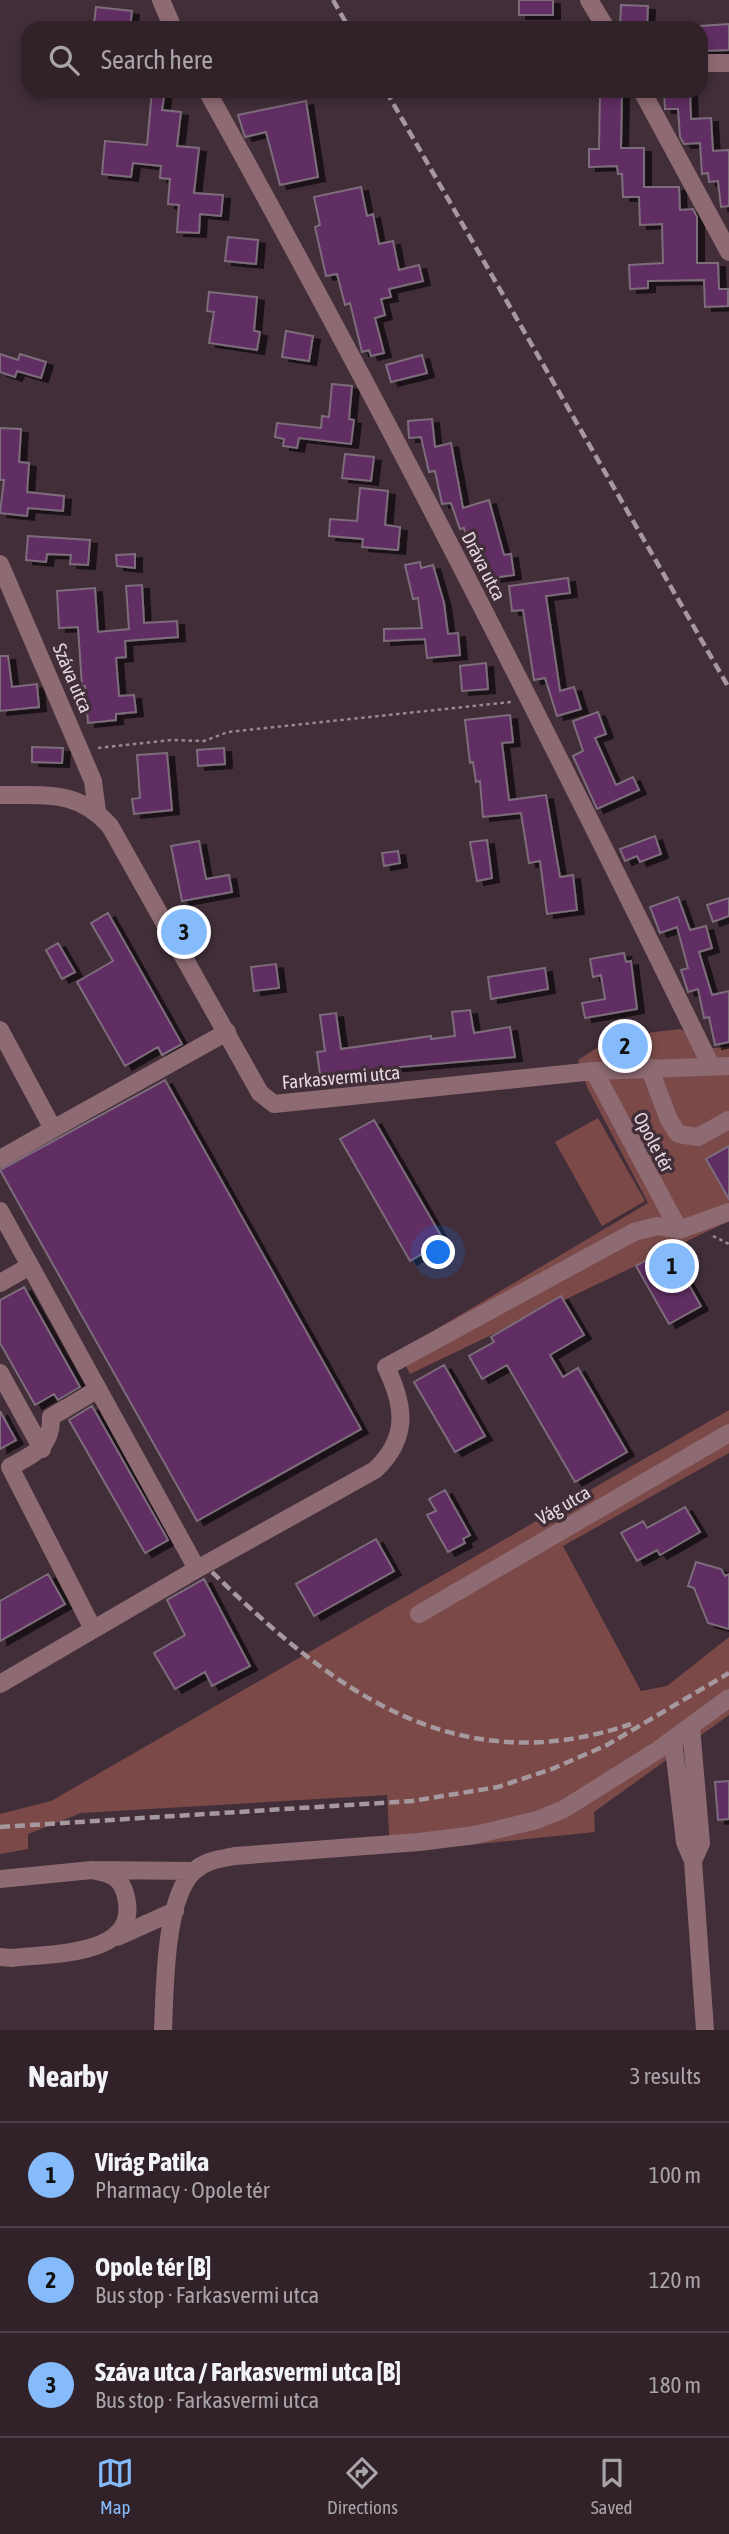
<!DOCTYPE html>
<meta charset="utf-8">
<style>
:root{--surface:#31222a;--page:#3d2f36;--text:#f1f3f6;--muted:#a8a4a8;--line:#4c3f47;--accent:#85bbfb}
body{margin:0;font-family:"Asap Condensed",sans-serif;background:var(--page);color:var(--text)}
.you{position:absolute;left:439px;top:1253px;width:24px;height:24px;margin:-18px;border:5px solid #fff;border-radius:50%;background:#1a73e8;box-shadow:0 0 0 10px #1a73e833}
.badge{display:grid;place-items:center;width:46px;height:46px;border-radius:50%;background:var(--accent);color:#111;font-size:23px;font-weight:700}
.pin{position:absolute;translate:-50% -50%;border:4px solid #fff;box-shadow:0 2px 7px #0006}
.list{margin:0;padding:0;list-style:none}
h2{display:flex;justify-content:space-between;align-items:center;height:91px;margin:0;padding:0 28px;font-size:30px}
h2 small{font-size:23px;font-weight:400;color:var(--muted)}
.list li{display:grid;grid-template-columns:46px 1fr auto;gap:21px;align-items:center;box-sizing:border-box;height:105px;padding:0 28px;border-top:2px solid var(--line)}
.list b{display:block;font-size:26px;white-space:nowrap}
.list p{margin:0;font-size:23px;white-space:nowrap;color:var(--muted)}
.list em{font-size:23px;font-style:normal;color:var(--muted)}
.icon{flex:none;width:38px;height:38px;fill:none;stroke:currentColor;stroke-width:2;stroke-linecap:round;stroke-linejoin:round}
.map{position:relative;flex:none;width:729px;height:2030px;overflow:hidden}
.search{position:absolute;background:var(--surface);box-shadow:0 4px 10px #0003;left:21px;right:21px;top:21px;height:77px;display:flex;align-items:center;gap:18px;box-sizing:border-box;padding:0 24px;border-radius:21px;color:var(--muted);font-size:26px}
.sheet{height:406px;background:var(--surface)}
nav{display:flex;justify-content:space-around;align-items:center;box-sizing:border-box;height:98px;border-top:2px solid var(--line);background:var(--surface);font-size:19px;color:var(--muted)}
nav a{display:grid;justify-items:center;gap:4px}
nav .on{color:var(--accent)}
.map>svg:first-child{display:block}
</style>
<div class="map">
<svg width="729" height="2030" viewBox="0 0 729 2030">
<defs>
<filter id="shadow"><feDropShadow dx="7" dy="4" stdDeviation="0" flood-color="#0009"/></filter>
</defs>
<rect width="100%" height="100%" fill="#412e38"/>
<path fill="#7b4a48" d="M 680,1029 L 713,1048 L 729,1047 L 729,1221 L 410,1374 L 398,1352 L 648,1203 L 587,1087 L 578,1060 L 614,1037 Z
M 598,1118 L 645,1201 L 602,1226 L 555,1142 Z
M 729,1410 L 729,1453 L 563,1546 L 641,1691 L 667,1686 L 729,1637 L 729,1715 L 594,1812 L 595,1832 L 390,1853 L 387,1795 L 81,1813 L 28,1834 L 28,1849 L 0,1854 L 0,1814 L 51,1801 Z"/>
<path fill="#612d62" stroke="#7d6c7c" stroke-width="2" filter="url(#shadow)" d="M 519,0 L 553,0 L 553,15 L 519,15 Z
M 621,5 L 648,6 L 647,28 L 620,28 Z
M 96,7 L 132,11 L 130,28 L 94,24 Z
M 729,24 L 729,50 L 702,51 L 700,26 Z
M 152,91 L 165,91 L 162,110 L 181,112 L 177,146 L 199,148 L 194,193 L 223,195 L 221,216 L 200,214 L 199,233 L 177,232 L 179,205 L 168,204 L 170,179 L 160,178 L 161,166 L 133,163 L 131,177 L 102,174 L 105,141 L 147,145 Z
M 600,91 L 622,91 L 621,148 L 644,148 L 644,187 L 679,187 L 680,210 L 693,209 L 697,217 L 697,263 L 718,263 L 719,289 L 728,289 L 728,306 L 705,307 L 704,280 L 648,281 L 648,288 L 630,289 L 629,265 L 663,263 L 662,224 L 640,225 L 639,197 L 623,197 L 622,174 L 618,174 L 617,166 L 589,167 L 589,149 L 599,149 Z
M 664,91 L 690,91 L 691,119 L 711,118 L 713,151 L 729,150 L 729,206 L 721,207 L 718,181 L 709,182 L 708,173 L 702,174 L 700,143 L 684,144 L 680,137 L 678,109 L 665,109 Z
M 306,101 L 318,177 L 280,185 L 266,132 L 245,137 L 238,115 Z
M 361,187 L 367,216 L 373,214 L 379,244 L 393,241 L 399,270 L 419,265 L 423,281 L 389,289 L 391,297 L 381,299 L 385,315 L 375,318 L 384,353 L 371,356 L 369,350 L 362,352 L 350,303 L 345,305 L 337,274 L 326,276 L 315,227 L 320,225 L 314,197 Z
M 228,237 L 258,240 L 256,264 L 225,261 Z
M 209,292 L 257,297 L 254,331 L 260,332 L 257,350 L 209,343 L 214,312 L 207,311 Z
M 286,331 L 313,336 L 309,361 L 282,357 Z
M 0,354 L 18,360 L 20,354 L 46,362 L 41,378 L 17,371 L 15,377 L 0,372 Z
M 422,355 L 427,373 L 391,382 L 386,365 Z
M 332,384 L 352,386 L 349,419 L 354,420 L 351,444 L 299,438 L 297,448 L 283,446 L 284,439 L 275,437 L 277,423 L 321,428 L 322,416 L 329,417 Z
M 432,419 L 435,447 L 451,443 L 463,508 L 489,500 L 504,555 L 511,554 L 514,575 L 486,579 L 483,549 L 470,552 L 464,528 L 460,529 L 451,503 L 442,504 L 435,471 L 429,472 L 421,437 L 409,438 L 408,421 Z
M 0,428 L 21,429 L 19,462 L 29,463 L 27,492 L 64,496 L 63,511 L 28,508 L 27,516 L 0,513 L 4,480 L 0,480 Z
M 345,454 L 374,457 L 371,481 L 342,478 Z
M 360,488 L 388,491 L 385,525 L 400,527 L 398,550 L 362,547 L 363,539 L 329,536 L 330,519 L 357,521 Z
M 28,536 L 90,540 L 88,565 L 70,564 L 71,555 L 47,554 L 46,562 L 26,560 Z
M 135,554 L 135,568 L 117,566 L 116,555 Z
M 420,562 L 421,568 L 433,565 L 444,603 L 448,634 L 458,633 L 460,655 L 427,658 L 425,639 L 384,641 L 384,629 L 422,628 L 418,598 L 413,599 L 405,565 Z
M 568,578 L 570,593 L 546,596 L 560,691 L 574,687 L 581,709 L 557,716 L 545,678 L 534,680 L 523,610 L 512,611 L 509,586 Z
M 142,585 L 144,623 L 177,621 L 178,637 L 125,641 L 126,657 L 116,658 L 119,696 L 134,695 L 136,712 L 116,714 L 116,720 L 88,723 L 85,686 L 82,686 L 78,627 L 59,628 L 57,591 L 95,588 L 98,632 L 129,629 L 126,586 Z
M 0,656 L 8,656 L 12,687 L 37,684 L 39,707 L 0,711 Z
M 486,663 L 488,689 L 462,691 L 460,666 Z
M 598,712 L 606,734 L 595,738 L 616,785 L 633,777 L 639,790 L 597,809 L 573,756 L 583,751 L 573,721 Z
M 510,715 L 513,742 L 502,743 L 509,800 L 546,795 L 560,877 L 573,875 L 577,910 L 547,914 L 540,861 L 529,863 L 521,813 L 483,817 L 480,781 L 476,782 L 473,762 L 470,763 L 465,720 Z
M 32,747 L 63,748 L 62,763 L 32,762 Z
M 224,748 L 225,764 L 198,766 L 197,750 Z
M 167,753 L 172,810 L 134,814 L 132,799 L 140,798 L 137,755 Z
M 655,836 L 661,854 L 640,862 L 637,856 L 625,861 L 620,849 Z
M 487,840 L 492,878 L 477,881 L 470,842 Z
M 199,841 L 206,879 L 229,875 L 232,892 L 182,901 L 171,846 Z
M 398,851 L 400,863 L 384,866 L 382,853 Z
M 678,897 L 690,930 L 706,926 L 712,948 L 699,952 L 712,995 L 729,991 L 729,1042 L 715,1045 L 709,1017 L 704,1018 L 698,989 L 688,992 L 681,970 L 688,968 L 677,927 L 660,933 L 650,907 Z
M 729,898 L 729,916 L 713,922 L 707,905 Z
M 108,913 L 182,1044 L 162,1055 L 158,1047 L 125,1066 L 77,982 L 113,961 L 91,923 Z
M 58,943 L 75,972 L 62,979 L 46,950 Z
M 624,953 L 626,962 L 631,961 L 637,1009 L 585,1018 L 582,1003 L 605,999 L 601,975 L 593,977 L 590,959 Z
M 276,964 L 279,988 L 254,991 L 251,967 Z
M 545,968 L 548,989 L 491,999 L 488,977 Z
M 470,1010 L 474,1033 L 510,1027 L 515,1057 L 320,1074 L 317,1052 L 325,1051 L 320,1015 L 336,1013 L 341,1049 L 431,1036 L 431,1039 L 455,1036 L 452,1012 Z
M 165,1080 L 361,1429 L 197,1521 L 0,1170 Z
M 374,1120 L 444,1241 L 410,1261 L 340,1139 Z
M 729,1146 L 729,1199 L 706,1159 Z
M 668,1248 L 701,1306 L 669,1324 L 636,1266 Z
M 24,1287 L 80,1387 L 58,1400 L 54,1394 L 35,1405 L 0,1343 L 0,1300 Z
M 561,1296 L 584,1335 L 550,1355 L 563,1377 L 578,1368 L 627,1452 L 575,1482 L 507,1365 L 482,1379 L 469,1356 L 494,1342 L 491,1337 Z
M 444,1365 L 485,1436 L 455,1452 L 414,1382 Z
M 92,1406 L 168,1540 L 145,1553 L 69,1420 Z
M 0,1411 L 16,1440 L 0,1449 Z
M 445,1490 L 470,1535 L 463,1539 L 465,1543 L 448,1552 L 427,1515 L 436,1511 L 429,1499 Z
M 685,1507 L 700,1532 L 660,1555 L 657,1550 L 637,1561 L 621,1533 L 643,1521 L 647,1528 Z
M 376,1539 L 394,1571 L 314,1616 L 296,1584 Z
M 696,1562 L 721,1569 L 725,1576 L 729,1574 L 729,1629 L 708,1623 L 694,1588 L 688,1586 Z
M 48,1574 L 65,1604 L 0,1641 L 0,1601 Z
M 204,1579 L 250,1666 L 212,1686 L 205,1672 L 175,1689 L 154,1653 L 185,1635 L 167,1600 Z
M 729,1781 L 729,1819 L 718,1820 L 715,1782 Z"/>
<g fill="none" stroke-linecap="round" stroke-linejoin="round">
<path stroke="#988890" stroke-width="2.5" stroke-dasharray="3.5 3.5" stroke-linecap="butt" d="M 98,748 L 171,740 L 204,741 L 228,732 L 511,702
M 713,1236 L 729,1244"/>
<path stroke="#8e6a72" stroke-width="18" d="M 161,0 L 173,28
M 589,0 L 606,28
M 701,63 L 729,63
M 207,91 C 385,411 551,737 711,1066
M 642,91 L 729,252
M 0,564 L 93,781 L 97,812
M 0,795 C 46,796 77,789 110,826 L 260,1093 L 274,1104 L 594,1071 L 729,1066
M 0,1030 L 53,1129 L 0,1159
M 649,1067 L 669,1120 L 678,1134 L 698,1137 L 729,1120
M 594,1071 L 679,1230
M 53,1129 L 227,1032
M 0,1211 L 197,1569 L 375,1470 C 409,1438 405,1406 386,1367 L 634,1232 L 657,1226 L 679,1230 L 729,1212
M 0,1283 L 30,1266
M 0,1373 L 42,1449
M 419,1614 L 729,1433
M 93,1629 L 10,1467 C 34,1454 52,1447 51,1417 L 98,1389
M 0,1684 L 197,1569
M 691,1727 L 701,1843 L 693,1861
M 673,1740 L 685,1842 L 693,1861 L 705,2030
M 0,1879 L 92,1870 L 193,1871
M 117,1937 L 175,1911
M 0,1957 L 12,1958 C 52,1953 140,1957 126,1897 C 122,1877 110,1873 92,1870
M 163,2030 C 165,1991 164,1898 194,1871 C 206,1860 220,1859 235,1856 L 419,1842 L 475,1835 L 537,1820 L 564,1809 L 658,1750 L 729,1698"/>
<path stroke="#a6989f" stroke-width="4.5" stroke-dasharray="10 5" stroke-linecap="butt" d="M 333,0 L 349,28
M 386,91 L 729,688
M 212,1572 C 332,1689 454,1784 631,1724
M 0,1827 L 412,1801 L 498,1787 L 552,1769 L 607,1745 L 729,1673"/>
</g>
<g text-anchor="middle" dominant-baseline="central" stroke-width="7" stroke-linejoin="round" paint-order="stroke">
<g font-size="19" fill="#e5d9df" stroke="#412e38">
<text transform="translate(484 566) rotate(63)">Dráva utca</text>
<text transform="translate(73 678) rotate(67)">Száva utca</text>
<text transform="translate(341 1077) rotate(-5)">Farkasvermi utca</text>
<text transform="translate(654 1142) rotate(62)">Opole tér</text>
<text transform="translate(563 1505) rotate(-30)">Vág utca</text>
</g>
</g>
</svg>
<div class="you"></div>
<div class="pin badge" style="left:672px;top:1266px">1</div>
<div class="pin badge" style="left:625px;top:1046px">2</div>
<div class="pin badge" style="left:184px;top:932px">3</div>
<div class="search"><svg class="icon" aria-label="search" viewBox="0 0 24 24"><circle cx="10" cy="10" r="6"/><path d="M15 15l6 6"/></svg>Search here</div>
</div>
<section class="sheet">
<h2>Nearby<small>3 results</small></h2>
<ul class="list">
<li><span class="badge">1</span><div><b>Virág Patika</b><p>Pharmacy · Opole tér</p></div><em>100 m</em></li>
<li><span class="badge">2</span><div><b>Opole tér [B]</b><p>Bus stop · Farkasvermi utca</p></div><em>120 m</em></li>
<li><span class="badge">3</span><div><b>Száva utca / Farkasvermi utca [B]</b><p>Bus stop · Farkasvermi utca</p></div><em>180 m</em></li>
</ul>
</section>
<nav>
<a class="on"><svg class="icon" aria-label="map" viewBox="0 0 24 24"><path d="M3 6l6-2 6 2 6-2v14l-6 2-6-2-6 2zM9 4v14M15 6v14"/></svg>Map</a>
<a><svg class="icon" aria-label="directions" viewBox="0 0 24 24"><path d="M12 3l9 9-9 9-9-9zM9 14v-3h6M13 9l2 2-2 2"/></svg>Directions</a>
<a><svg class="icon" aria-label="saved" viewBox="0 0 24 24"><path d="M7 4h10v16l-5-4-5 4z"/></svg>Saved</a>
</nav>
